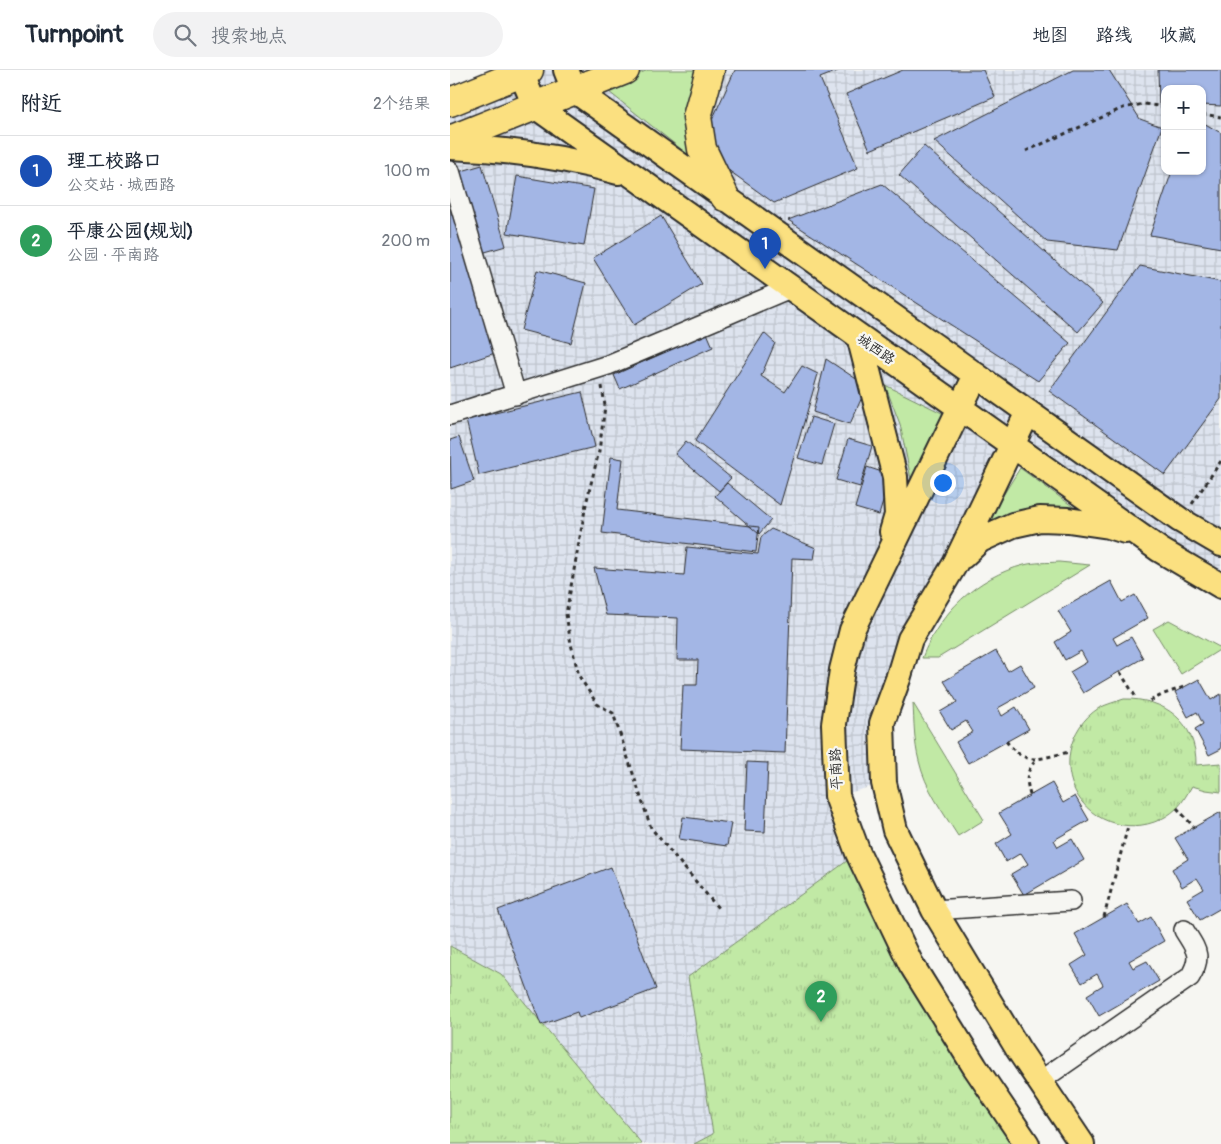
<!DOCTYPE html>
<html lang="zh">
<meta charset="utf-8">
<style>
:root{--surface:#fff;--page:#f2f2f3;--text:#1f2937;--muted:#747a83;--line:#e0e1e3;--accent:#1f6fb2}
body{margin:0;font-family:Pangolin,"LXGW WenKai TC",sans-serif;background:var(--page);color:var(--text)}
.controls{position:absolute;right:15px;top:15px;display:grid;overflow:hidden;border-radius:10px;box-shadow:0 1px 4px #0004}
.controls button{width:45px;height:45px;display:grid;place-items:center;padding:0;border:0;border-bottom:1px solid var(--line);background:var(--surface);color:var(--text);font:25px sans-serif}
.you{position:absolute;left:492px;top:412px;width:18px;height:18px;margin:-12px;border:4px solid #fff;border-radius:50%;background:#1a73e8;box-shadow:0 0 0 8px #1a73e833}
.badge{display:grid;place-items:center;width:32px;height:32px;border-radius:50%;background:var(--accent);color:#fff;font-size:16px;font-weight:700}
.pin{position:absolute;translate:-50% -41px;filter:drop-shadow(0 1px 2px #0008)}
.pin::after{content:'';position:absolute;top:26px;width:18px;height:15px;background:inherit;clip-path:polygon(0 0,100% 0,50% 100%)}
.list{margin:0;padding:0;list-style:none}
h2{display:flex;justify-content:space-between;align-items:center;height:65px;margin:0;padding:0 20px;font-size:21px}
h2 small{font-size:16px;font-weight:400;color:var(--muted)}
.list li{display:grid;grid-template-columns:32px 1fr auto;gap:15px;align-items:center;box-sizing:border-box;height:70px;padding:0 20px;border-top:1px solid var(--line)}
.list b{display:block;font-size:19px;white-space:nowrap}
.list p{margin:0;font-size:16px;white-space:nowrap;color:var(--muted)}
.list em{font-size:16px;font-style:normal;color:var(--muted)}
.icon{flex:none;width:28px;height:28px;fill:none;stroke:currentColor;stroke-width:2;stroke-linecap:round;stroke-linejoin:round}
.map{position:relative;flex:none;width:771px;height:1074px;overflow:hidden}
header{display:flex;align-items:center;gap:30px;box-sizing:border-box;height:70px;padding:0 25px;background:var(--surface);border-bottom:1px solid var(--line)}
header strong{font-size:24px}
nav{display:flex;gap:28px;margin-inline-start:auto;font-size:18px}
.search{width:350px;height:45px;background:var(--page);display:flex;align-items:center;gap:12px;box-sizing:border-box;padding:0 18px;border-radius:28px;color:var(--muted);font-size:19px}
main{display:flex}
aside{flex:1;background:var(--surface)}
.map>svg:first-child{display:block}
</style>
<header>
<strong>Turnpoint</strong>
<div class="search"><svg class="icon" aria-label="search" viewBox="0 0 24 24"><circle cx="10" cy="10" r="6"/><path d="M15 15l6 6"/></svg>搜索地点</div>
<nav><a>地图</a><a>路线</a><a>收藏</a></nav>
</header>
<main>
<aside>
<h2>附近<small>2个结果</small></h2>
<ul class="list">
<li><span class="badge" style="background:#1a4fb4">1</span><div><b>理工校路口</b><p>公交站 · 城西路</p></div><em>100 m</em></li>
<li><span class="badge" style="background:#2e9e5b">2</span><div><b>平康公园(规划)</b><p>公园 · 平南路</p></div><em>200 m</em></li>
</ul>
</aside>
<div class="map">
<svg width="771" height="1074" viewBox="0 0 771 1074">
<defs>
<pattern id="industrial-grid" width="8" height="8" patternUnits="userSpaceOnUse" patternTransform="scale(1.25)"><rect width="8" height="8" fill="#dde3ee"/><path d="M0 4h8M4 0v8" fill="none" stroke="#bec3cc"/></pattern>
<pattern id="park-tufts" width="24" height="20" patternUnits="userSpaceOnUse" patternTransform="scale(1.25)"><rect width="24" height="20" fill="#c1e9a5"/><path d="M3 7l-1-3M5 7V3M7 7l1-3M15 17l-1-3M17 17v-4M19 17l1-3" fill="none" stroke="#a6c88e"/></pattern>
</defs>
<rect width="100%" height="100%" fill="#f6f6f2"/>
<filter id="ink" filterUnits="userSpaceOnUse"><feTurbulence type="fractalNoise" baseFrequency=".02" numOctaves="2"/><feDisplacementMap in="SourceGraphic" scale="10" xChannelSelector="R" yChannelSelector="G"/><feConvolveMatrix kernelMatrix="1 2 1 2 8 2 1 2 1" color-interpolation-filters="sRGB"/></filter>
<g filter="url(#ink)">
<path fill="url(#industrial-grid)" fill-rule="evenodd" d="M 79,0 L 771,0 L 771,516 L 562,375 L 448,609 L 434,713 L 388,726 L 408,783 L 238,907 L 263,1064 L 244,1074 L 192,1074 L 51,904 L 0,876 L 0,32 ZM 715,19 L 752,19 L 752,101 L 715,101 Z"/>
<path fill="#c1e9a5" stroke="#768a68" d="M 198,0 L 249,0 L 246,91 L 154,18 Z
M 435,315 L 496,345 L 461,409 L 450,354 Z
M 570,398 L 629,441 L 532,459 Z
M 609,492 L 640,495 L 488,588 L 472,588 C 489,543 527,507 574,495 C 585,492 597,493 609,492 Z
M 719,550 L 771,578 L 771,579 L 731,604 L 703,559 Z
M 463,633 L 534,750 L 508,766 C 493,742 475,718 469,691 C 464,672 464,652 463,633 Z"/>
<path fill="url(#park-tufts)" stroke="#768a68" d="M 674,629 C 714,628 747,652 746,695 L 771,693 L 771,722 L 756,720 L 742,716 C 737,724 733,732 727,738 C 700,764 655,761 632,732 C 609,703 617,658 649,638 C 657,634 665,632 674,629 Z
M 408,783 L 577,1074 L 244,1074 L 263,1064 L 238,907 Z
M 0,876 L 51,904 L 192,1074 L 0,1074 Z"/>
<path fill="#a3b6e5" stroke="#2b2b2b" d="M 285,0 L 390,0 L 370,8 L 408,98 L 324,133 L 274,97 L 258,59 Z
M 453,0 L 533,0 L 545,27 L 420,80 L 396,24 Z
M 623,0 L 659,0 L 690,49 L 712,57 L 668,180 L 597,172 L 484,71 Z
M 708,0 L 771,0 L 771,36 L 752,35 L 752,19 L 715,19 L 715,34 L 709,34 Z
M 752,52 L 771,63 L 771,178 L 700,165 L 722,101 L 752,101 Z
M 474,76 L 653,233 L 628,262 L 449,105 Z
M 32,95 L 56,176 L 28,184 L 5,103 Z
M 67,106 L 144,119 L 134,176 L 57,163 Z
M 432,114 L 620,273 L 588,311 L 338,150 Z
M 0,123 L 48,282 L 0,298 Z
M 211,146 L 252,214 L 184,255 L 143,188 Z
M 690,196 L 771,212 L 771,329 L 715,405 L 599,321 Z
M 87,200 L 136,213 L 121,273 L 71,260 Z
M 257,263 L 263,277 L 170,319 L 164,305 Z
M 314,263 L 325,273 L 311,306 L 335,322 L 352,296 L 368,304 L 330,435 L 245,371 Z
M 376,289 L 417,316 L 400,354 L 363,342 Z
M 132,322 L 145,377 L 29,405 L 16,350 Z
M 361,347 L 384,354 L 372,395 L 348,388 Z
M 9,367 L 24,411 L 1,419 L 0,370 Z
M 398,369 L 422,376 L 410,417 L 386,410 Z
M 236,371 L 281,408 L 269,421 L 225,384 Z
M 161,387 L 173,389 L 167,440 L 309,457 L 306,482 L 152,463 Z
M 417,397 L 441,405 L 429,445 L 405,438 Z
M 277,413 L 321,450 L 309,464 L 265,426 Z
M 321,459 L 366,478 L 364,489 L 342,488 L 335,683 L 230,679 L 233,615 L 247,615 L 248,590 L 227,590 L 228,548 L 156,545 L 144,498 L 234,505 L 237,477 L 308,484 L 311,467 Z
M 661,511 L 672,532 L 685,525 L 698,548 L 663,568 L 667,575 L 681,567 L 693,588 L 633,623 L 620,602 L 637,592 L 631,581 L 615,590 L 605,572 L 621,562 L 608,541 Z
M 546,581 L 558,601 L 570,594 L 584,618 L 548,638 L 552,646 L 566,637 L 579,659 L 518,693 L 506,672 L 523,662 L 516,651 L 501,660 L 490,642 L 507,632 L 494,611 Z
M 749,609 L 761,630 L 771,624 L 771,679 L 759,685 L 745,659 L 753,654 L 747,642 L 738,647 L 725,622 Z
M 297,692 L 318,693 L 315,762 L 294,761 Z
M 602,713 L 613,733 L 625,726 L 639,750 L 604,770 L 608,777 L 622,769 L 634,790 L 574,825 L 561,804 L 578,794 L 571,783 L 556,792 L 546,774 L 562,764 L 549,743 Z
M 771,742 L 771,838 L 750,850 L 737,829 L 754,819 L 747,808 L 732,817 L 722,799 L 738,789 L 725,768 Z
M 233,747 L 281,753 L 277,776 L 229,769 Z
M 161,797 L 206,919 L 129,948 L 127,942 L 91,955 L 48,840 Z
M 677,834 L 689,854 L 701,847 L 714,871 L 679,891 L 683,898 L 697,891 L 709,911 L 649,946 L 637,925 L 653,915 L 647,904 L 632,913 L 621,895 L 637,885 L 625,864 Z"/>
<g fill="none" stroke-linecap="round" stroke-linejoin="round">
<defs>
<path id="minor" d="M 0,101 L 66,325
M 0,345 L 158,295 L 340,218
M 484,840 L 621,831
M 590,1011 L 740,907 C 753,885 746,880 734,860"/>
<path id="major" d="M 70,0 L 85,36 L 710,480 L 771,516
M 116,0 L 124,20 L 730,450 L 771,474
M 0,77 C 57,79 113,87 168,102
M 409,266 L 445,407 L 447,445 L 442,462
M 526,305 L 402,560 L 392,600 L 384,654 L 387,726 L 408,783 L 461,894 L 525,997 L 577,1074
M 578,342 L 505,494 L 460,569 L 448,609 L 432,653 L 434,713 L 445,760 L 484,840 L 568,979 L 632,1074
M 513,486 L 530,470 L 563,455 L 590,449 L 618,450 L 659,456 L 675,461"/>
<path id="highway" d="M 260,0 L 247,47 L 252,79 L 275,127
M 0,32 L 79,0
M 0,70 L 175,0"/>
</defs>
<use href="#minor" stroke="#2b2b2b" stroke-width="22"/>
<use href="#major" stroke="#2b2b2b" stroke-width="28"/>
<use href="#highway" stroke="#2b2b2b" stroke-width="31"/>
<path stroke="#2b2b2b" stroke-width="3" stroke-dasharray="4 4" stroke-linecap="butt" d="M 752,44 L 771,47
M 576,81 L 673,38 L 694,34 L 715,37
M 152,316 L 155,336 L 149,381 L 136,434 L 116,544 L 121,574 L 129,606 L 147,634 L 163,643 L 201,758 L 268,838
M 742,434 L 771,391
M 670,602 L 687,629
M 700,631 L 714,624 L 734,617
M 556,671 C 578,699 590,687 620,682
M 580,725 C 576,709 575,703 586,690
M 727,738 L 744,757
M 654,847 L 678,756"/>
<use href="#minor" stroke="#f6f6f2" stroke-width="19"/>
<use href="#major" stroke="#fbe080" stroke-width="24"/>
<use href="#highway" stroke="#fbe080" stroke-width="28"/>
</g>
</g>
<g text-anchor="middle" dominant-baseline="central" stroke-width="4.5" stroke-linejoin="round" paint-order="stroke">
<g font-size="14" fill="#2b2b2b" stroke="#f6f6f2">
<text transform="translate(426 279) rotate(35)">城西路</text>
<text transform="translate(386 699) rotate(-93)">平南路</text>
</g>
</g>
</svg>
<div class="controls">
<button>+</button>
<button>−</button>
</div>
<div class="you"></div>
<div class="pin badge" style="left:315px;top:199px;background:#1a4fb4">1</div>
<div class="pin badge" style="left:371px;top:952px;background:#2e9e5b">2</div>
</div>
</main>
